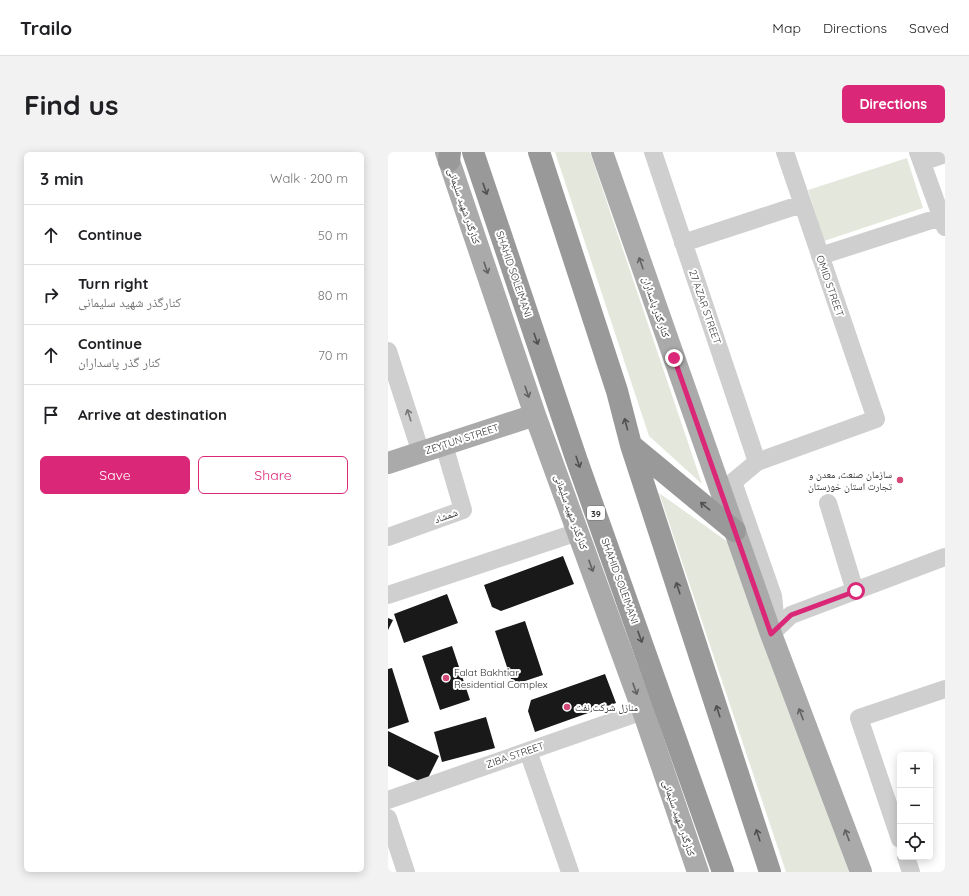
<!DOCTYPE html>
<meta charset="utf-8">
<style>
:root{--surface:#fff;--page:#f2f2f2;--text:#202124;--muted:#757577;--line:#e0e0e0;--accent:#db2777}
body{margin:0;font-family:Quicksand,"Noto Naskh Arabic",sans-serif;background:var(--page);color:var(--text)}
.controls{position:absolute;right:12px;bottom:12px;display:grid;overflow:hidden;border-radius:6px;box-shadow:0 2px 10px #0003}
.controls button{width:36px;height:36px;display:grid;place-items:center;padding:0;border:0;border-bottom:1px solid var(--line);background:var(--surface);color:var(--text);font:20px sans-serif}
.stop{position:absolute;width:12px;height:12px;margin:-9px;border:3px solid #db2777;border-radius:50%;background:#fff}
.stop.end{background:#db2777;border-color:#fff;box-shadow:0 1px 4px #0008}
.list{margin:0;padding:0;list-style:none}
h2{display:flex;justify-content:space-between;align-items:center;height:52px;margin:0;padding:0 16px;font-size:17px}
h2 small{font-size:13px;font-weight:400;color:var(--muted)}
.list li{display:grid;grid-template-columns:26px 1fr auto;gap:12px;align-items:center;box-sizing:border-box;height:60px;padding:0 16px;border-top:1px solid var(--line)}
.list b{display:block;font-size:15px;white-space:nowrap}
.list p{margin:0;font-size:13px;white-space:nowrap;color:var(--muted)}
.list em{font-size:13px;font-style:normal;color:var(--muted)}
.actions{display:flex;gap:8px;padding:12px 16px}
.actions a{flex:1;padding:9px 0;border:1px solid var(--accent);border-radius:6px;text-align:center;font-size:14px;color:var(--accent)}
.actions .main{background:var(--accent);color:#fff}
.icon{flex:none;width:22px;height:22px;fill:none;stroke:currentColor;stroke-width:2;stroke-linecap:round;stroke-linejoin:round}
.map{position:relative;flex:none;width:557px;height:720px;overflow:hidden;border-radius:6px}
header{display:flex;align-items:center;gap:24px;box-sizing:border-box;height:56px;padding:0 20px;background:var(--surface);border-bottom:1px solid var(--line)}
header strong{font-size:19px}
nav{display:flex;gap:22px;margin-inline-start:auto;font-size:14px}
.intro{display:flex;align-items:center;justify-content:space-between;box-sizing:border-box;height:96px;padding:0 24px}
h1{margin:0;font-size:28px}
.button{padding:10px 18px;border-radius:6px;background:var(--accent);color:#fff;font-size:14px;font-weight:700}
main{display:flex;gap:24px;padding:0 24px}
aside{flex:1;background:var(--surface);border-radius:6px;box-shadow:0 2px 10px #0003}
.map>svg:first-child{display:block}
</style>
<header>
<strong>Trailo</strong>
<nav><a>Map</a><a>Directions</a><a>Saved</a></nav>
</header>
<div class="intro"><h1>Find us</h1><a class="button">Directions</a></div>
<main>
<aside>
<h2>3 min<small>Walk · 200 m</small></h2>
<ul class="list">
<li><svg class="icon" aria-label="ahead" viewBox="0 0 24 24"><path d="M12 20V5M6 11l6-6 6 6"/></svg><div><b>Continue</b></div><em>50 m</em></li>
<li><svg class="icon" aria-label="right" viewBox="0 0 24 24"><path d="M7 20v-9h11M14 6l5 5-5 5"/></svg><div><b>Turn right</b><p>کنارگذر شهید سلیمانی</p></div><em>80 m</em></li>
<li><svg class="icon" aria-label="ahead" viewBox="0 0 24 24"><path d="M12 20V5M6 11l6-6 6 6"/></svg><div><b>Continue</b><p>کنار گذر پاسداران</p></div><em>70 m</em></li>
<li><svg class="icon" aria-label="arrive" viewBox="0 0 24 24"><path d="M6 21V4h12l-3 4 3 4H6"/></svg><div><b>Arrive at destination</b></div></li>
</ul>
<div class="actions"><a class="main">Save</a><a>Share</a></div>
</aside>
<div class="map">
<svg width="557" height="720" viewBox="0 0 557 720">
<rect width="100%" height="100%" fill="#fff"/>
<path fill="#e4e8dc" d="M 167,0 L 202,0 L 314,332 L 261,284 Z
M 519,6 L 535,56 L 436,89 L 420,38 Z
M 271,341 L 340,390 L 461,720 L 398,720 Z"/>
<path fill="#191919" d="M 175,404 L 186,432 L 113,459 L 104,455 L 96,433 Z
M 59,442 L 70,471 L 16,491 L 6,462 Z
M 0,466 L 5,468 L 0,478 Z
M 137,469 L 155,523 L 125,533 L 107,479 Z
M 64,494 L 82,548 L 52,558 L 34,504 Z
M 4,516 L 21,570 L 0,577 L 0,517 Z
M 217,522 L 228,551 L 147,580 L 140,559 L 143,548 Z
M 98,565 L 107,596 L 54,610 L 46,580 Z
M 0,579 L 51,604 L 37,632 L 0,614 Z"/>
<g fill="none" stroke-linecap="round" stroke-linejoin="round">
<path stroke="#cfcfcf" stroke-width="18" d="M 265,0 L 369,310
M 530,0 L 557,75
M 534,10 L 557,2
M 295,91 L 414,52
M 432,104 L 553,65
M 0,199 L 33,301
M 440,351 L 467,439
M 0,385 L 75,358 L 56,293
M 0,443 L 190,380
M 383,482 L 387,463 L 385,444 L 345,330 L 369,310 L 488,267 L 397,0
M 383,482 L 403,463 L 557,405
M 140,599 L 182,720
M 0,648 L 255,559
M 0,666 L 18,720
M 512,687 L 471,566 L 557,537
M 518,705 L 523,720"/>
<path stroke="#aaa" stroke-width="22" d="M 58,0 L 147,263 L 255,559 L 310,720
M 214,0 L 383,482 L 473,720
M 0,311 L 147,263"/>
<path stroke="#999" stroke-width="22" d="M 85,0 L 188,306 L 335,720
M 151,0 L 229,239 L 243,293 L 382,720
M 61,9 L 62,0
M 243,293 L 347,379"/>
</g>
<defs><path id="oneway-shaft" d="M-6 0H5M1.5-3L5.5 0L1.5 3" fill="none" stroke-width="1.6" stroke-linecap="round" stroke-linejoin="round"/></defs>
<g stroke="#515151">
<use href="#oneway-shaft" transform="translate(97 37) rotate(71)"/>
<use href="#oneway-shaft" transform="translate(148 187) rotate(71)"/>
<use href="#oneway-shaft" transform="translate(238 272) rotate(-105)"/>
<use href="#oneway-shaft" transform="translate(190 310) rotate(71)"/>
<use href="#oneway-shaft" transform="translate(317 354) rotate(-140)"/>
<use href="#oneway-shaft" transform="translate(290 436) rotate(-108)"/>
<use href="#oneway-shaft" transform="translate(252 485) rotate(70)"/>
<use href="#oneway-shaft" transform="translate(330 559) rotate(-108)"/>
<use href="#oneway-shaft" transform="translate(370 683) rotate(-108)"/>
</g>
<g stroke="#626262">
<use href="#oneway-shaft" transform="translate(253 111) rotate(-109)"/>
<use href="#oneway-shaft" transform="translate(98 116) rotate(71)"/>
<use href="#oneway-shaft" transform="translate(139 240) rotate(71)"/>
<use href="#oneway-shaft" transform="translate(203 414) rotate(70)"/>
<use href="#oneway-shaft" transform="translate(247 537) rotate(70)"/>
<use href="#oneway-shaft" transform="translate(413 562) rotate(-111)"/>
<use href="#oneway-shaft" transform="translate(459 683) rotate(-111)"/>
</g>
<use stroke="#797979" href="#oneway-shaft" transform="translate(21 263) rotate(-108)"/>
<g fill="none" stroke-linecap="round" stroke-linejoin="round">
<path stroke="#db2777" stroke-width="5" d="M 286,206 L 383,482 L 403,463 L 468,439"/>
</g>
<g fill="#d24a75" stroke="#fff" stroke-width="1.5">
<circle cx="512" cy="328" r="4"/>
<circle cx="58" cy="526" r="4"/>
<circle cx="179" cy="555" r="4"/>
</g>
<g text-anchor="middle" dominant-baseline="central" stroke-width="4" stroke-linejoin="round" paint-order="stroke">
<rect fill="#fff" stroke="#707070" stroke-width="1" x="199" y="354" width="18" height="14" rx="3"/>
<g font-size="9" font-weight="bold" fill="#323232">
<text x="208" y="361">39</text>
</g>
<g font-size="10" fill="#323232" stroke="#fff">
<text transform="translate(76 54) rotate(71)">کنارگذر شهید سلیمانی</text>
<text transform="translate(126 122) rotate(71)">SHAHID SOLEIMANI</text>
<text transform="translate(442 134) rotate(71)">OMID STREET</text>
<text transform="translate(268 155) rotate(71)">کنار گذر پاسداران</text>
<text transform="translate(317 155) rotate(71)">27 AZAR STREET</text>
<text transform="translate(74 287) rotate(-18)">ZEYTUN STREET</text>
<text transform="translate(183 360) rotate(70)">کنارگذر شهید سلیمانی</text>
<text transform="translate(58 364) rotate(-20)">شمشاد</text>
<text transform="translate(232 429) rotate(70)">SHAHID SOLEIMANI</text>
<text transform="translate(127 603) rotate(-19)">ZIBA STREET</text>
<text transform="translate(291 666) rotate(71)">کنارگذر شهید سلیمانی</text>
</g>
<g font-size="10" fill="#323232" stroke="#fff" text-anchor="start">
<text x="504" y="322" text-anchor="end">سازمان صنعت، معدن و<tspan x="504" dy="12">تجارت استان خوزستان</tspan></text>
<text x="66" y="520">Falat Bakhtiar<tspan x="66" dy="12">Residential Complex</tspan></text>
<text x="187" y="555">منازل شرکت نفت</text>
</g>
</g>
</svg>
<div class="controls">
<button>+</button>
<button>−</button>
<button><svg class="icon" aria-label="locate" viewBox="0 0 24 24"><circle cx="12" cy="12" r="6"/><path d="M12 2v4M12 18v4M2 12h4M18 12h4"/></svg></button>
</div>
<div class="stop" style="left:468px;top:439px"></div>
<div class="stop end" style="left:286px;top:206px"></div>
</div>
</main>
